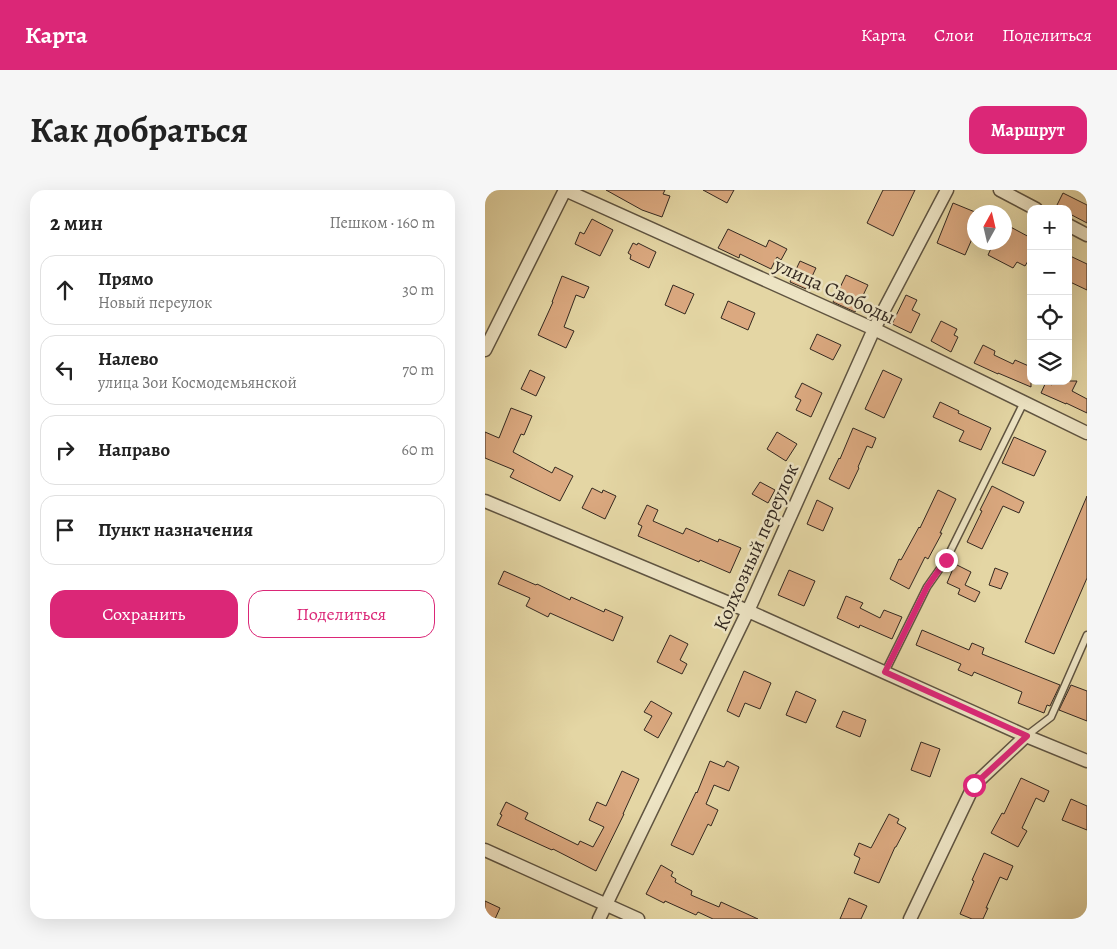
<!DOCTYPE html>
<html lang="ru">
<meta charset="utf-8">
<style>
:root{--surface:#fff;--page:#f6f6f6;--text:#222;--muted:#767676;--line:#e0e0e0;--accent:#db2777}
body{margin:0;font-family:Alegreya,serif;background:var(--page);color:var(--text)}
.controls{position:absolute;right:15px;top:15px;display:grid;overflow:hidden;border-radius:10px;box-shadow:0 5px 20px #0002}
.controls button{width:45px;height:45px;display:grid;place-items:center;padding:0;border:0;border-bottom:1px solid var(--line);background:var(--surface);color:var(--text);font:25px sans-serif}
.compass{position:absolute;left:482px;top:15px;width:45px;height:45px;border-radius:50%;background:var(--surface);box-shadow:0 5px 20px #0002;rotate:8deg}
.stop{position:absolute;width:15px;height:15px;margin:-11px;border:4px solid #db2777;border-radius:50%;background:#fff}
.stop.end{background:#db2777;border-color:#fff;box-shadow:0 1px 5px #0008}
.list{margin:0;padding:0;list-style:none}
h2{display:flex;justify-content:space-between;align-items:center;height:65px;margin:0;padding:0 20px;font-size:21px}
h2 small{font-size:16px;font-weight:400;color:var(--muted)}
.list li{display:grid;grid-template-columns:32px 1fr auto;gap:15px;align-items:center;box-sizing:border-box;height:70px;margin:0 10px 10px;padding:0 10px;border:1px solid var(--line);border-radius:15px}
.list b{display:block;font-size:19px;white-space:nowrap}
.list p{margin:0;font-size:16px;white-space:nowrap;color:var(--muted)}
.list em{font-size:16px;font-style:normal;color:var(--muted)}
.actions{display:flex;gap:10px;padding:15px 20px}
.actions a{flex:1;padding:11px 0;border:1px solid var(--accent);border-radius:15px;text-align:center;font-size:18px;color:var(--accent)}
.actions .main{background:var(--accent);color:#fff}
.icon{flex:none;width:28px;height:28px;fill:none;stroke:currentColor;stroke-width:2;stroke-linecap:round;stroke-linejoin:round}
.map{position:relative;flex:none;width:602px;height:729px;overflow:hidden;border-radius:15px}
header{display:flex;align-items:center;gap:30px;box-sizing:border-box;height:70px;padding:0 25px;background:var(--accent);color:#fff}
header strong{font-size:24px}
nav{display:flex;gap:28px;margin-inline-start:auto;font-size:18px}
.intro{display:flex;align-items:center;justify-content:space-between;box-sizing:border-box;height:120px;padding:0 30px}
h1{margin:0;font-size:35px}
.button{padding:12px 22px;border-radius:15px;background:var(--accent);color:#fff;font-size:18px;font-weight:700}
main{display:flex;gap:30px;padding:0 30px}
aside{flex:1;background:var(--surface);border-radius:15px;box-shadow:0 5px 20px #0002}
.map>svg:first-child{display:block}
</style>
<header>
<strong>Карта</strong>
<nav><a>Карта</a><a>Слои</a><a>Поделиться</a></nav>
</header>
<div class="intro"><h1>Как добраться</h1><a class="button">Маршрут</a></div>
<main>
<aside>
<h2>2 мин<small>Пешком · 160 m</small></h2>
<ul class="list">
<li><svg class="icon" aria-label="ahead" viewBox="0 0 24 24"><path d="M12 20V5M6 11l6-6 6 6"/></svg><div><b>Прямо</b><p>Новый переулок</p></div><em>30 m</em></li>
<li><svg class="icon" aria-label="left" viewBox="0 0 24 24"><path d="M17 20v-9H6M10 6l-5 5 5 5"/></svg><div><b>Налево</b><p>улица Зои Космодемьянской</p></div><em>70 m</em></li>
<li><svg class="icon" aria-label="right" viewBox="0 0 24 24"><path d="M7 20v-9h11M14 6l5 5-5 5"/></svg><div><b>Направо</b></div><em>60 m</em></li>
<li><svg class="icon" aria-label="arrive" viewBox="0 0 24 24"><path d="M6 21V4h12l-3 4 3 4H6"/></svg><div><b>Пункт назначения</b></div></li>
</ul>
<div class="actions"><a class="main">Сохранить</a><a>Поделиться</a></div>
</aside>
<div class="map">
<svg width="602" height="729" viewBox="0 0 602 729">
<rect width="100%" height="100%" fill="#e4d6a4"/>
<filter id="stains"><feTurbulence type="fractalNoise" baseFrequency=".004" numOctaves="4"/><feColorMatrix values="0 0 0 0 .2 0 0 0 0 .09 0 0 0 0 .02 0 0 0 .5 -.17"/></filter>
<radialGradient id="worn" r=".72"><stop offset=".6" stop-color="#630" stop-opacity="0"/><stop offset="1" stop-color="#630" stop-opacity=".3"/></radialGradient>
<path fill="#dba980" stroke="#332820" d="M 121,0 L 180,0 L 178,4 L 185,6 L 177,27 L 157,20 Z
M 218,0 L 249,0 L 242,13 Z
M 398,0 L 430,0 L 408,46 L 382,33 Z
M 578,3 L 602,15 L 602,33 L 583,23 L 583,19 L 570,19 Z
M 468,13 L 490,22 L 490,42 L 480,65 L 452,53 Z
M 107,29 L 128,40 L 115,66 L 90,54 L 95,42 L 99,44 Z
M 520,34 L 546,48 L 546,66 L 540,76 L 532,72 L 528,78 L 503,65 L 509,52 L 520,52 Z
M 243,39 L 281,57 L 284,50 L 302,59 L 296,70 L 292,67 L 286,79 L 255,64 L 254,68 L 233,58 Z
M 148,53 L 152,55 L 153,53 L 171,62 L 164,78 L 145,69 L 146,65 L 143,63 Z
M 583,65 L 602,74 L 602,100 L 583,91 Z
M 315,71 L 331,78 L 321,99 L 305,92 Z
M 361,85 L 383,95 L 370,122 L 348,112 Z
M 77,86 L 104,97 L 99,108 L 91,105 L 79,137 L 89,141 L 81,158 L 53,145 L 68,112 L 67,112 Z
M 188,95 L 209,104 L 200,124 L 180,115 Z
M 421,105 L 432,110 L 427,120 L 435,124 L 426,143 L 407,134 Z
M 243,111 L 270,123 L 263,140 L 236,128 Z
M 456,131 L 472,139 L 469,145 L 473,147 L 466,162 L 446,151 Z
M 332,144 L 356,155 L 348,170 L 325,159 Z
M 498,155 L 510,161 L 509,165 L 528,174 L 530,170 L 546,177 L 546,197 L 513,183 L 513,184 L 489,173 Z
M 45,180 L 60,187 L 51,206 L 36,199 Z
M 398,180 L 417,189 L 399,228 L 380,219 Z
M 569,191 L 592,191 L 587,201 L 602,209 L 602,223 L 581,213 L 581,214 L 556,203 L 561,192 L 567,195 Z
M 317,193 L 337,203 L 326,227 L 311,220 L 316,210 L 310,207 Z
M 455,212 L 474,221 L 473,223 L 506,238 L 496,260 L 474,251 L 479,241 L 448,227 Z
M 26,218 L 47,226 L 39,245 L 36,244 L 28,262 L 67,283 L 70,277 L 88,286 L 75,311 L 25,287 L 29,280 L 0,268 L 0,242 L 14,248 Z
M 368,238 L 391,248 L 387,258 L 382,256 L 373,277 L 374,278 L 364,299 L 344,289 L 354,268 L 355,269 Z
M 292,242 L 312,254 L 301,271 L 282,259 Z
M 529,247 L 561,261 L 549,286 L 517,273 Z
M 275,292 L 290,300 L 283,313 L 267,304 Z
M 507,296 L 539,312 L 534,323 L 518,316 L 497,359 L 482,352 L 497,321 L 495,320 Z
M 107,298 L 117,303 L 118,300 L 131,306 L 120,329 L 97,318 Z
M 453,300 L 471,309 L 455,343 L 457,343 L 443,369 L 440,367 L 424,399 L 405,389 L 414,369 L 416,370 L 434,337 L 435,338 Z
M 602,306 L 602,388 L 569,464 L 540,452 Z
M 332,310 L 348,318 L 338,341 L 322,334 Z
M 162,315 L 173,320 L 168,331 L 198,344 L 201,338 L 233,352 L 234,349 L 256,358 L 245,383 L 215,370 L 214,372 L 153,346 L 157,336 L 153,334 Z
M 470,374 L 486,382 L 480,395 L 495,402 L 490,412 L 473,404 L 475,399 L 462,393 Z
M 510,378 L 523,383 L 516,399 L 504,395 Z
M 304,380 L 330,391 L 319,416 L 293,405 Z
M 19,381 L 51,395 L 52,394 L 85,410 L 86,407 L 119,422 L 120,419 L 138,427 L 128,451 L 65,423 L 63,427 L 41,416 L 45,408 L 13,394 Z
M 361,406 L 378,413 L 375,418 L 395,428 L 399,420 L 417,427 L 407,449 L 375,435 L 374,438 L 352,428 Z
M 437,440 L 484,460 L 487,453 L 499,458 L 497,464 L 575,495 L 565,516 L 562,515 L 559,523 L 533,513 L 537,502 L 489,482 L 487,486 L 473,480 L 476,474 L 431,455 Z
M 185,445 L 203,454 L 195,470 L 202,474 L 197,484 L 172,472 Z
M 259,481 L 286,493 L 275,519 L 260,513 L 254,527 L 242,521 Z
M 586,495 L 602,501 L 602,531 L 574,520 Z
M 311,501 L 331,510 L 321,533 L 301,525 Z
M 166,511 L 187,523 L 173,548 L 159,540 L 167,526 L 159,522 Z
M 358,521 L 381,530 L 375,547 L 351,537 Z
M 436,552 L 455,559 L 445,587 L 426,580 Z
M 225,571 L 239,577 L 242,571 L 254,577 L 244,601 L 229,595 L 221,614 L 233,620 L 226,636 L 223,634 L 208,665 L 186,655 L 211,602 L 212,603 Z
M 137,581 L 154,589 L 138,624 L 139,624 L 111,681 L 68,659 L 67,660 L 12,635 L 17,625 L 15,624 L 21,612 L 43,623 L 40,629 L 93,655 L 95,651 L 108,657 L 119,637 L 104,630 L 112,612 L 121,616 Z
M 536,588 L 564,601 L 559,612 L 551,608 L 537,638 L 542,641 L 533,657 L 506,643 L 517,623 L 519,624 Z
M 586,609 L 602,616 L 602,640 L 577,630 Z
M 404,624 L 414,629 L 412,633 L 421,638 L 411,657 L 410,657 L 394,693 L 369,683 L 375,668 L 369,665 L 374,653 L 386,658 Z
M 499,663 L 528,676 L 522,690 L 515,687 L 501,718 L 503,718 L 498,729 L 487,729 L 475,724 L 489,691 L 487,690 Z
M 176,675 L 188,682 L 186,686 L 191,689 L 190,692 L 207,701 L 206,705 L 234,717 L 236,712 L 273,729 L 228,729 L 213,722 L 211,725 L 180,711 L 179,713 L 161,704 Z
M 364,708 L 382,716 L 376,729 L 355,729 Z
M 0,711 L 15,718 L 10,729 L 0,729 Z"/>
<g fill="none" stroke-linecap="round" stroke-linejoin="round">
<defs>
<path id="service" d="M 400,482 L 442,397 L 461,370 L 539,212
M 541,546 L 566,527 L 602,445"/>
<path id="minor" d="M 80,0 L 389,139 L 602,243
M 515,0 L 551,19
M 583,35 L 602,45
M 0,160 L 80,0
M 0,311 L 263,421 L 541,546 L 602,571
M 0,660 L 153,729
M 114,729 L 263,421 L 389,139 L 462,0
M 425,729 L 489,595 L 541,546"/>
</defs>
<use href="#service" stroke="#5f5441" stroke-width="9"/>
<use href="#minor" stroke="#5f5441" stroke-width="15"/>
<use href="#service" stroke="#ede4c4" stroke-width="6"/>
<use href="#minor" stroke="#ede4c4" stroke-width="12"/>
</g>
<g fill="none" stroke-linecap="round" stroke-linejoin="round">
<path stroke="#db2777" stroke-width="6" d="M 461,370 L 442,397 L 400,482 L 542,546 L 489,595"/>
</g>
<g text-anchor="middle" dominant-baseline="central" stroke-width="5" stroke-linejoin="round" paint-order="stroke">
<g font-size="20" fill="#332820" stroke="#ede4c4">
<text transform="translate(350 101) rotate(25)">улица Свободы</text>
<text transform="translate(271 357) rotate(-66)">Колхозный переулок</text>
</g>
</g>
<rect width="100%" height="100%" filter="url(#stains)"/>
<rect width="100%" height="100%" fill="url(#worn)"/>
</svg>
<div class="controls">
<button>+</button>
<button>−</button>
<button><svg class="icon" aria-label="locate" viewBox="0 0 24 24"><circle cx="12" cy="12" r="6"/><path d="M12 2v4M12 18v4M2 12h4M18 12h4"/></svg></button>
<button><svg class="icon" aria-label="layers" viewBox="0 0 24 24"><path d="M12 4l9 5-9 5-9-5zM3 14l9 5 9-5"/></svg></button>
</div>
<svg class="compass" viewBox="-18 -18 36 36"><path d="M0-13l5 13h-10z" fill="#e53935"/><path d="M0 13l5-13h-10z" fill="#767676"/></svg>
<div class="stop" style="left:489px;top:595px"></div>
<div class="stop end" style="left:461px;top:370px"></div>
</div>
</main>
